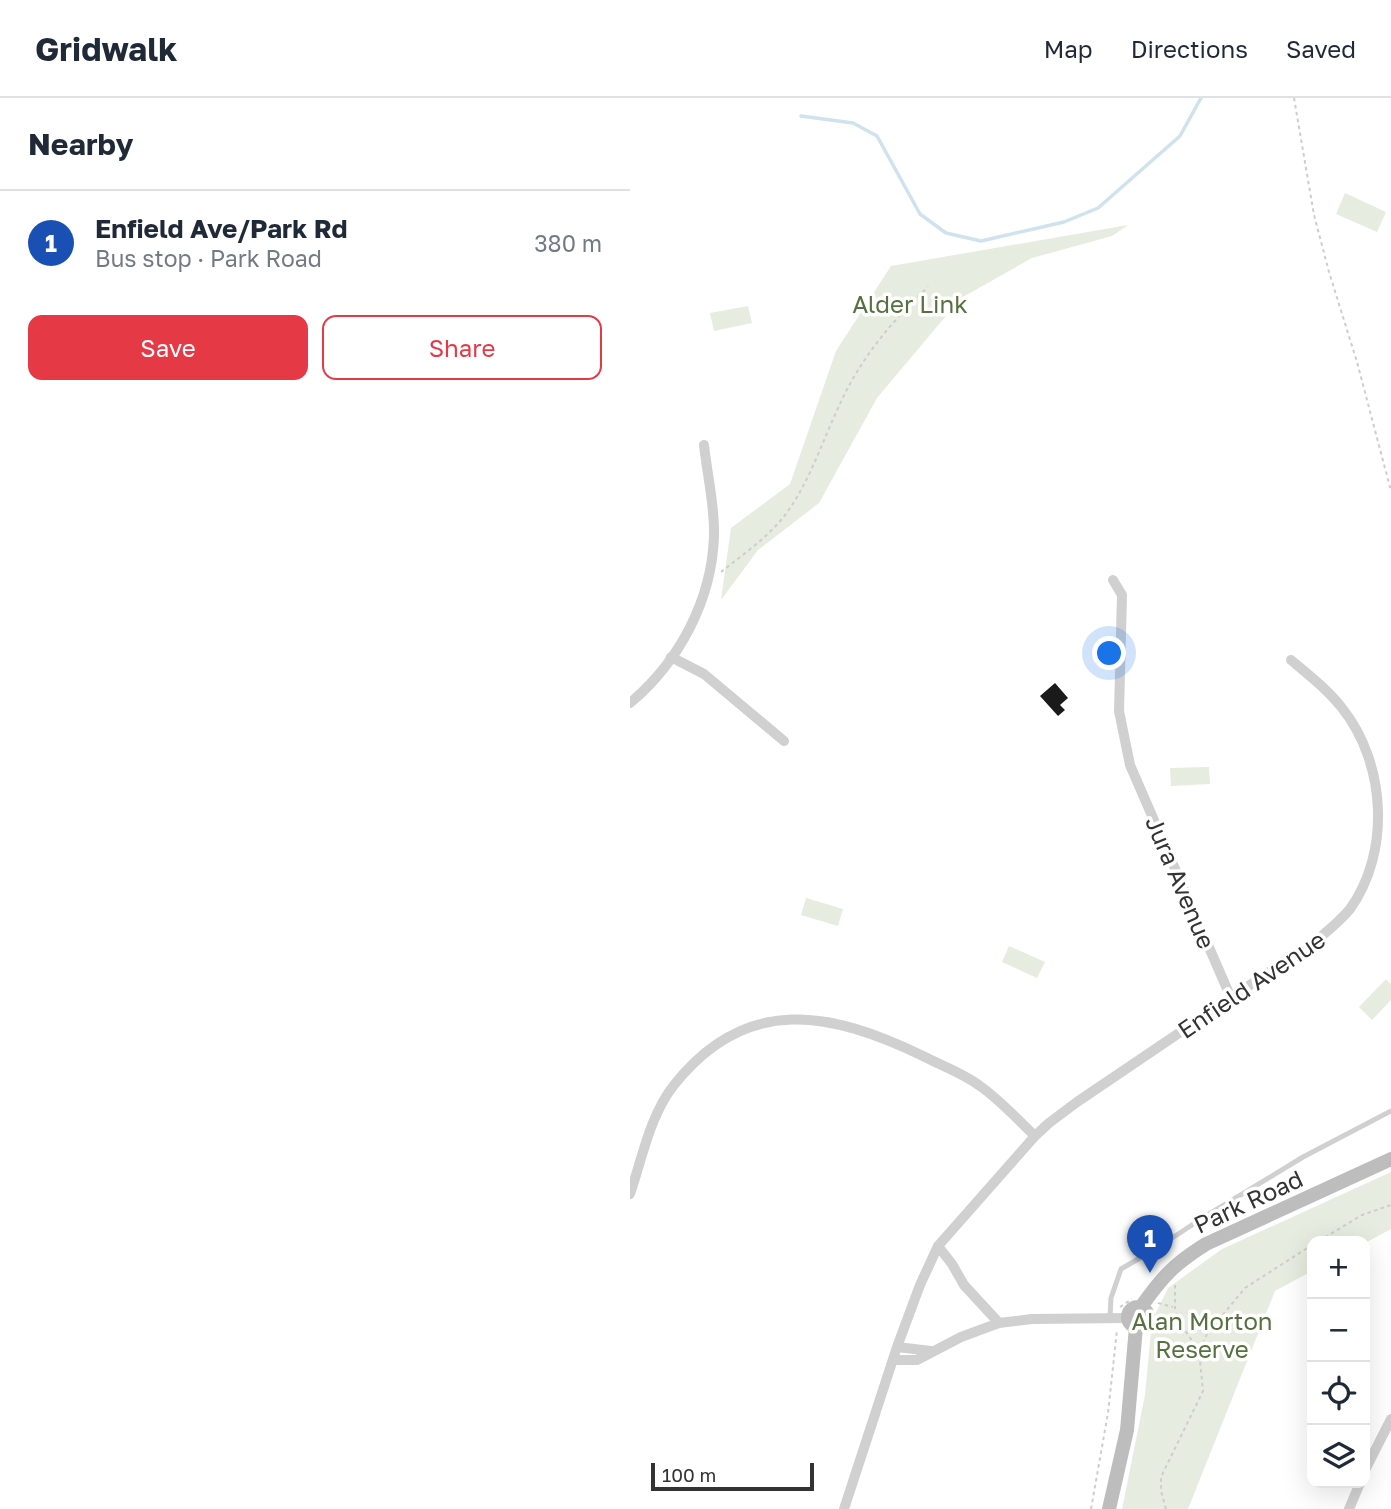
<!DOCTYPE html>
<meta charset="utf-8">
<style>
:root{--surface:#fff;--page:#f6f6f7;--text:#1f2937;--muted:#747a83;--line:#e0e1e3;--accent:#e63946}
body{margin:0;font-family:"Golos Text",sans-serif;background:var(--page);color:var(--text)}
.controls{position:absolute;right:21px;bottom:21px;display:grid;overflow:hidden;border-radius:14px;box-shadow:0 7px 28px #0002}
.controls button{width:63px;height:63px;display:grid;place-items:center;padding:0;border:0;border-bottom:2px solid var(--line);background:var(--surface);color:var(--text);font:35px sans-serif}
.scale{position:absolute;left:21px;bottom:18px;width:163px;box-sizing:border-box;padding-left:7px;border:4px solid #333;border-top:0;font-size:19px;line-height:24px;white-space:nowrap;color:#333;-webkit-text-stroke:5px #fff;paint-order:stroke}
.you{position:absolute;left:480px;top:556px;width:24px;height:24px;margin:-18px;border:5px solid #fff;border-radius:50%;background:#1a73e8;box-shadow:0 0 0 10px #1a73e833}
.badge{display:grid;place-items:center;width:46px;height:46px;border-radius:50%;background:var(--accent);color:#fff;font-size:23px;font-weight:700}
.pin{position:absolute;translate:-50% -58px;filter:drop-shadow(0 2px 4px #0008)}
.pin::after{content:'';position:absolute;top:37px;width:24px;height:21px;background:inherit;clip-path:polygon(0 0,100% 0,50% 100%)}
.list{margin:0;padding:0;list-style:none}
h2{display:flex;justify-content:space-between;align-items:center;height:91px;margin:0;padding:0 28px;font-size:30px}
h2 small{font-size:23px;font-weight:400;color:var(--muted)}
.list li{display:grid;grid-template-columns:46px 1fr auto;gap:21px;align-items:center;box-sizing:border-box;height:105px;padding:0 28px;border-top:2px solid var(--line)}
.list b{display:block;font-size:26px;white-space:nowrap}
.list p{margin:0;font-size:23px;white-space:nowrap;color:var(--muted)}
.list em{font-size:23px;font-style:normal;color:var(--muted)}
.actions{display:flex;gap:14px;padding:21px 28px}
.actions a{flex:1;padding:16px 0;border:2px solid var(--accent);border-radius:14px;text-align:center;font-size:24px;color:var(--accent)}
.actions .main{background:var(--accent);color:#fff}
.icon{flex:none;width:38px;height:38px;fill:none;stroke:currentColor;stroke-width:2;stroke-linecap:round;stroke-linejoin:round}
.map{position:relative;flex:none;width:761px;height:1411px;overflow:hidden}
header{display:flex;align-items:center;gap:42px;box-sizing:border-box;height:98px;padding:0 35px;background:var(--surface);border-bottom:2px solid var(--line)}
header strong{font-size:33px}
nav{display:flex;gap:38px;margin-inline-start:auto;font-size:24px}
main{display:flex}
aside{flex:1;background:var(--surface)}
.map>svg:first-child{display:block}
</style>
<header>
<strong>Gridwalk</strong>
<nav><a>Map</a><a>Directions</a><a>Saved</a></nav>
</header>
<main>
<aside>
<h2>Nearby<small></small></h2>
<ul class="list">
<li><span class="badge" style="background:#1a4fb4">1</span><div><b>Enfield Ave/Park Rd</b><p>Bus stop · Park Road</p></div><em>380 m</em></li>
</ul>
<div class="actions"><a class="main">Save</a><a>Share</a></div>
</aside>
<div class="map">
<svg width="761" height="1411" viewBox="0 0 761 1411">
<rect width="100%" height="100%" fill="#fff"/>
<path fill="#e6ecdf" d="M 715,95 L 756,114 L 747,134 L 706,116 Z
M 498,127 L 482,138 L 402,160 L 331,200 L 247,300 L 189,405 L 128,452 L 91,502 L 101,430 L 160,386 L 206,253 L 261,168 Z
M 118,208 L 122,225 L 84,233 L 80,215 Z
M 579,669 L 580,686 L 541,688 L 540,670 Z
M 176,800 L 213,811 L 208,828 L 171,817 Z
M 379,848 L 415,864 L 407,880 L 372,864 Z
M 756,881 L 761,886 L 761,902 L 742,922 L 729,909 Z
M 761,1074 L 761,1131 L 735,1145 L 735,1143 L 682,1143 L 682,1173 L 645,1193 L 558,1411 L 492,1411 L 515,1297 L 522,1223 L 538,1190 L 592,1151 Z"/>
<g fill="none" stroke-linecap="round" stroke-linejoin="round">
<path stroke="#cfe2ee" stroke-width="3.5" d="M 171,18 L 223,25 L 247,38 L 290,116 L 316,135 L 351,143 L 434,124 L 468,110 L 550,38 L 571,0"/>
</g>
<path fill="#1a1a1a" d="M 425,585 L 438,600 L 430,607 L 435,612 L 428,618 L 410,598 Z"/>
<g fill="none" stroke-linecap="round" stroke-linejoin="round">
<path stroke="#cdcdcd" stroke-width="2" stroke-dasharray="3.5 3.5" stroke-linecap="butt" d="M 664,0 L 684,117 L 699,174 L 727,264 L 761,393
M 91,474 C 111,458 134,442 151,422 C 177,391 192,344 209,308 C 230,261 261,224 298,189
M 689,1143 L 732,1117 L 761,1107
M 528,1205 L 543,1209
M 490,1209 L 502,1201
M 570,1252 L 577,1236 L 615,1190 L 682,1147
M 461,1411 L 478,1315 L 487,1232
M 536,1411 L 531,1393 L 531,1379 L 573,1293 L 569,1253 L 548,1222 L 545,1210 L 545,1186"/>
<path stroke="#d0d0d0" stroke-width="5" d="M 480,1219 L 481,1200 L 491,1171 L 527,1150 L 571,1121 L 673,1059 L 761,1013"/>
<path stroke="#d0d0d0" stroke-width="10" d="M 483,482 L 492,497 L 489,613 L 500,667 L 601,900
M 41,559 L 74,576 L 154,643
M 0,605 C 49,564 82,502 84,438 C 85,408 77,376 74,347
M 0,1096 C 12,1061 20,1017 44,987 C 116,896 201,913 293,958 C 312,968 333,975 350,988 C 370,1002 387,1021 405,1038
M 308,1148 L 322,1166 L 334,1187 L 369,1225
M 267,1249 L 301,1253
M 263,1262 L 287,1262 L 331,1239 L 369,1225 L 402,1221 L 497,1220
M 735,1372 L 761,1321
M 214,1411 L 267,1249 L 290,1187 L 308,1148 L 405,1038 L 419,1025 L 447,1004 L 688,841 C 699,832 710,823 720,811 C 761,754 756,665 712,610 C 697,591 679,577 661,562
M 719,1411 L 730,1385"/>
<path stroke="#bdbdbd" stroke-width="14" d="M498 1219a10 10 0 1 1 20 0a10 10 0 1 1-20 0Z
M 511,1209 C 532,1179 544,1166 576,1146 L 761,1061
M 479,1411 L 497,1332 L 506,1229"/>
</g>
<g text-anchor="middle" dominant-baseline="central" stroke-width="7" stroke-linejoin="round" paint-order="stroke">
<g font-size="24" fill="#56703f" stroke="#fff">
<text x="280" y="205">Alder Link</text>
<text x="572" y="1222">Alan Morton<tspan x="572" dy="28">Reserve</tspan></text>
</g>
<g font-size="24" fill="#333" stroke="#fff">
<text transform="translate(551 784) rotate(67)">Jura Avenue</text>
<text transform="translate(621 886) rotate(-34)">Enfield Avenue</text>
<text transform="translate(618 1103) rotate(-25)">Park Road</text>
</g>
</g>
</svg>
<div class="controls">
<button>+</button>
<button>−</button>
<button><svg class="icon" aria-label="locate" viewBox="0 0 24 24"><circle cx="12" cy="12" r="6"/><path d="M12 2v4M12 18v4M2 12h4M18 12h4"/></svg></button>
<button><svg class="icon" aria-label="layers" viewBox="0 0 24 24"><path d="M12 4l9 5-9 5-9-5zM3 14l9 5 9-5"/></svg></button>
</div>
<div class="scale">100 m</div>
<div class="you"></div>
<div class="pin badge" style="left:520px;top:1175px;background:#1a4fb4">1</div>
</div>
</main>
